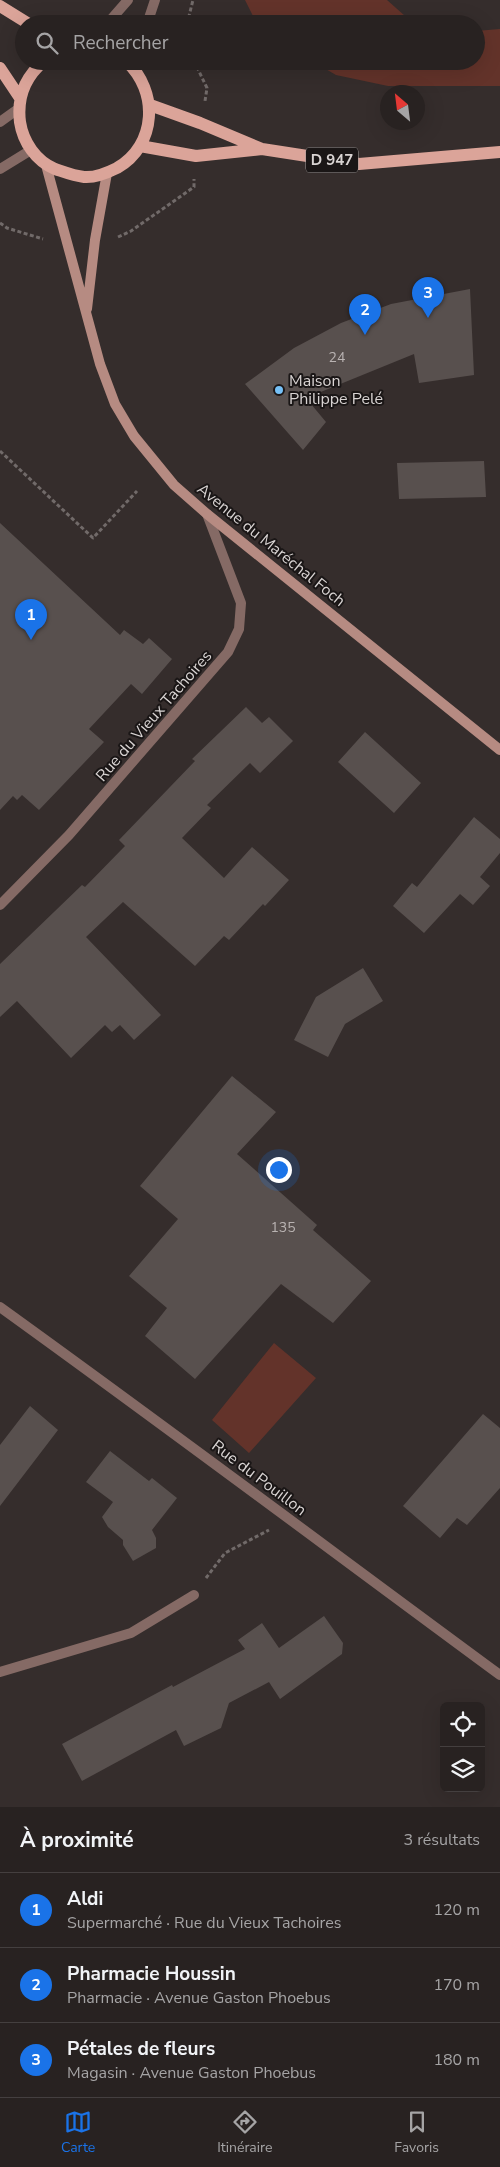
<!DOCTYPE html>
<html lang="fr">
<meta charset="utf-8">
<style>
:root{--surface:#282221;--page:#342f2e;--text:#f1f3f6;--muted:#a5a4a5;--line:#443f3f;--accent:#1a73e8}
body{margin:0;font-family:"Nunito Sans",sans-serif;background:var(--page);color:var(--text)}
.controls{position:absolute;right:15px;bottom:15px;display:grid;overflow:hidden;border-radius:8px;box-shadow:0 5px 20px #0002}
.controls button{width:45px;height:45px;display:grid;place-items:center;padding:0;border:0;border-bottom:1px solid var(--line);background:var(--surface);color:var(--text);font:25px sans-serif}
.compass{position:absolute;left:380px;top:85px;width:45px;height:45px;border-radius:50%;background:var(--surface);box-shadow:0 5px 20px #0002;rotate:332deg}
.you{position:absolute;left:278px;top:1169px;width:18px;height:18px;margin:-12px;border:4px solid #fff;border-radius:50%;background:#1a73e8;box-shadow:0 0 0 8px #1a73e833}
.badge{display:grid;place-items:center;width:32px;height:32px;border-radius:50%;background:var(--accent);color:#fff;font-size:16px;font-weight:700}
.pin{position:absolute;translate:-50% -41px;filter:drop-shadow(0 1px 2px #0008)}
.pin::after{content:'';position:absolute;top:26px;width:18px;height:15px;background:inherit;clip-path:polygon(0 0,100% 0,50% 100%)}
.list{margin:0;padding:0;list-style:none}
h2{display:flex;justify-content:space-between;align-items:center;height:65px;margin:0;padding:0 20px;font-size:21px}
h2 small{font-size:16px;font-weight:400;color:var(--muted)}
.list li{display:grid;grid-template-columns:32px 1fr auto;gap:15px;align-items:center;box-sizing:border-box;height:75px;padding:0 20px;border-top:1px solid var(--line)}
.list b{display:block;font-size:19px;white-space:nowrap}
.list p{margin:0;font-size:16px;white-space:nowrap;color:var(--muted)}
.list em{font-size:16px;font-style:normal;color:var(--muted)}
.icon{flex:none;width:28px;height:28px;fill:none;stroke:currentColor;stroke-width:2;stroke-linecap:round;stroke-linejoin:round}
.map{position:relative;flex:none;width:500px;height:1807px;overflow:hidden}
.search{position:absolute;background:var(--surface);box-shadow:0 5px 20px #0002;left:15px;right:15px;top:15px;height:55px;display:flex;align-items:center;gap:12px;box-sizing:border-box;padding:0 18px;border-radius:28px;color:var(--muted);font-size:19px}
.sheet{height:290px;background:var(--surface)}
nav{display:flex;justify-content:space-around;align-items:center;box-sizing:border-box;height:70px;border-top:1px solid var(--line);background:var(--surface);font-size:14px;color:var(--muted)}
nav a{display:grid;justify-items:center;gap:2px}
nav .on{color:var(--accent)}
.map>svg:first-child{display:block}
</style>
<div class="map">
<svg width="500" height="1807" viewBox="0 0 500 1807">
<rect width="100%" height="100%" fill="#352d2c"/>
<path fill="#63332a" d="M 245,0 L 387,0 L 414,24 L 257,24 Z
M 500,29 L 500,86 L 388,86 L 336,75 L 312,61 L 476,61 L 476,31 Z
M 274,1343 L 316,1378 L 249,1453 L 212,1420 Z"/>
<path fill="#58504e" d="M 470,289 L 474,375 L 419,383 L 414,354 L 306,398 L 326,422 L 303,450 L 245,384 L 294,348 L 341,323 L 391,304 Z
M 484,461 L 486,497 L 399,499 L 397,463 Z
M 0,523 L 120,635 L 124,630 L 143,644 L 149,638 L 172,659 L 142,694 L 131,684 L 89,729 L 104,742 L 39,810 L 22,795 L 17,800 L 13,796 L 0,810 Z
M 246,707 L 262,723 L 269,717 L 293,741 L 260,773 L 250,763 L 207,805 L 211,808 L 182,838 L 224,878 L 252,847 L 289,880 L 265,906 L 263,904 L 229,940 L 224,936 L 195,966 L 123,902 L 86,937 L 161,1015 L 134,1040 L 120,1025 L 112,1032 L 105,1025 L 71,1058 L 17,1001 L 0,1017 L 0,964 L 82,885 L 85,887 L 125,846 L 119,840 L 195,761 L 192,759 Z
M 365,732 L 421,783 L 394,813 L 338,762 Z
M 474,817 L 500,839 L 500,853 L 480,877 L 490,886 L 473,905 L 460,894 L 424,933 L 393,906 L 412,883 L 417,887 Z
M 363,968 L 383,1001 L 345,1024 L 328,1057 L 294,1040 L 316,997 Z
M 232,1076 L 276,1112 L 237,1154 L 317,1225 L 313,1230 L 371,1281 L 333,1323 L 281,1284 L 195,1379 L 145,1336 L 167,1308 L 129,1276 L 178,1219 L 140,1186 Z
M 30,1406 L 58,1430 L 0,1506 L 0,1445 Z
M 483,1414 L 500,1428 L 500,1488 L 467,1525 L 457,1518 L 440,1538 L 403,1506 Z
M 110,1451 L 149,1481 L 152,1478 L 177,1498 L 152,1530 L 156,1538 L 156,1548 L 133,1561 L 123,1545 L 123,1540 L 108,1527 L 102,1517 L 113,1502 L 86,1482 Z
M 324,1616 L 343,1643 L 342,1654 L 280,1699 L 269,1682 L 229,1703 L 221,1728 L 184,1746 L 176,1730 L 82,1781 L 62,1744 L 172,1685 L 173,1687 L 245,1649 L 238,1640 L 262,1623 L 279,1648 Z"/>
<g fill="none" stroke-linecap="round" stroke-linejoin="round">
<path stroke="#716a69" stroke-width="3" stroke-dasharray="4 2.5" stroke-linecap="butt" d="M 187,24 L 193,0
M 194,61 L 207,88 L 205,101
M 0,223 L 7,228 L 43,239
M 118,237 L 131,231 L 194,187 L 194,179
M 0,451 L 93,538 L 137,491
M 206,1578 L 225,1553 L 269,1530"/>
<path stroke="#856a65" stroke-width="10" d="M 107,24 L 128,0
M 147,24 L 155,0
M 0,905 L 69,835 L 228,652 L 239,629 L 241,603 L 207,514
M 0,1307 C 168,1428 333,1552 500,1675
M 0,1672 L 131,1633 L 194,1595"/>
<path stroke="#856a65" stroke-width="10" d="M 0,122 L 18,109
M 0,169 L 31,150"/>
<path stroke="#b68b82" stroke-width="10" d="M 46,165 L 100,364 L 115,404 L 134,436 L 174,485 L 207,514 L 500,750
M 87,309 L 95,240 L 107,173"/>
<path stroke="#dba499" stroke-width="12" d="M 0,6 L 29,24
M 44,61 C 25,77 17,98 20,122 C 23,142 36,161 55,169 C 64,172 74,176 84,177 C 95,178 107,173 117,168 C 157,145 159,91 126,61
M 0,68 L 20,98
M 150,105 L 200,123 L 262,149 L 359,164 L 500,152
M 140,146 L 196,156 L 262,149"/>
</g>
<circle fill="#75c0f6" stroke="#1a1616" stroke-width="2" cx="279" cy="390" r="5"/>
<g text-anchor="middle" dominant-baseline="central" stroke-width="4" stroke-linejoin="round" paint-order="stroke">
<g font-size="14" fill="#b9b3b2">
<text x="337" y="357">24</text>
<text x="283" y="1227">135</text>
</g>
<rect fill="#1a1616" stroke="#a09b9a" stroke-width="1" x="306" y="147.5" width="52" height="25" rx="4"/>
<g font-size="15" font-weight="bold" fill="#d9d4d3">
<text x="332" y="160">D 947</text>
</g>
<g font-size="16" fill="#d9d4d3" stroke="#1a1616" text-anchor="start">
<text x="289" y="381">Maison<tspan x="289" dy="18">Philippe Pelé</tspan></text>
</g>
<g font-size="16" fill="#d9d4d3" stroke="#1a1616">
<text transform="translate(271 545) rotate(39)">Avenue du Maréchal Foch</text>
<text transform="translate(154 716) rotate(-49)">Rue du Vieux Tachoires</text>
<text transform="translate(259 1478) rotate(37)">Rue du Pouillon</text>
</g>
</g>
</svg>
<div class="controls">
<button><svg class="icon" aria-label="locate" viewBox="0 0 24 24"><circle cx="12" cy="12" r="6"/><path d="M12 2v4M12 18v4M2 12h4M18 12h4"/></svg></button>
<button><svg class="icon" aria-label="layers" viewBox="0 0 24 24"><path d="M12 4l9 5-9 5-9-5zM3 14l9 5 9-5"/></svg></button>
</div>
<svg class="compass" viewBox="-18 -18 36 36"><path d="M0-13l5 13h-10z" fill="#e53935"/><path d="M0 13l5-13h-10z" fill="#a5a4a5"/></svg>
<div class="you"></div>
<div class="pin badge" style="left:31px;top:640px">1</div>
<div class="pin badge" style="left:365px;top:335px">2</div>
<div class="pin badge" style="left:428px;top:318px">3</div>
<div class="search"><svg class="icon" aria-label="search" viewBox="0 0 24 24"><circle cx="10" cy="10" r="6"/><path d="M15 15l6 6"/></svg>Rechercher</div>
</div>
<section class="sheet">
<h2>À proximité<small>3 résultats</small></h2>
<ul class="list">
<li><span class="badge">1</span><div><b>Aldi</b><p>Supermarché · Rue du Vieux Tachoires</p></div><em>120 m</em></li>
<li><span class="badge">2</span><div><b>Pharmacie Houssin</b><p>Pharmacie · Avenue Gaston Phoebus</p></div><em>170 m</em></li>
<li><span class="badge">3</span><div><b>Pétales de fleurs</b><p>Magasin · Avenue Gaston Phoebus</p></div><em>180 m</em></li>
</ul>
</section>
<nav>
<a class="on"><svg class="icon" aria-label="map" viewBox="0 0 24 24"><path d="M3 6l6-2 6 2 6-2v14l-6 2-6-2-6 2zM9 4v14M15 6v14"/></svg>Carte</a>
<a><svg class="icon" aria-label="directions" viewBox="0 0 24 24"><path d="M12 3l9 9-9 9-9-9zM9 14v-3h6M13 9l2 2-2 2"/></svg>Itinéraire</a>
<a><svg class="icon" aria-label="saved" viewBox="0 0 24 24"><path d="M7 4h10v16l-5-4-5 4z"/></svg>Favoris</a>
</nav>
